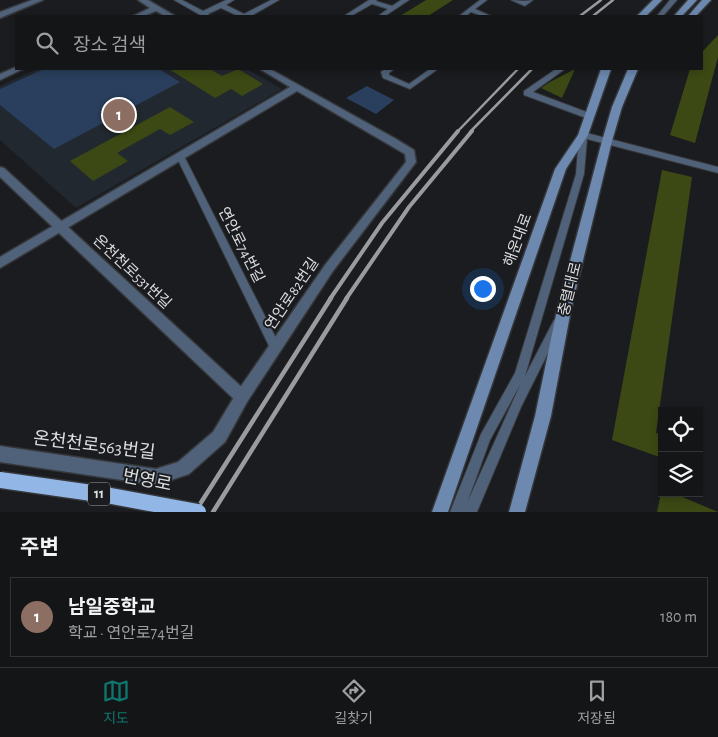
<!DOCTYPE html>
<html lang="ko">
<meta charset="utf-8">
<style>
:root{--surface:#141517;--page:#1d1e20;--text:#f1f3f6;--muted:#9d9fa1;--line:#333436;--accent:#0f766e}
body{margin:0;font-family:"Alegreya Sans","Noto Sans KR",sans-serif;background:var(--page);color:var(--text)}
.controls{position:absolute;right:15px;bottom:15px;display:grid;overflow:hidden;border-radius:0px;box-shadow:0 2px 8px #0003}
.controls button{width:45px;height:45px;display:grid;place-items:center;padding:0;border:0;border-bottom:1px solid var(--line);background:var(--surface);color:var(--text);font:25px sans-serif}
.you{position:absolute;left:482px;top:288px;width:18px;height:18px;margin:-12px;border:4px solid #fff;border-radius:50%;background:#1a73e8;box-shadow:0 0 0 8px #1a73e833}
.badge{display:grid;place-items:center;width:32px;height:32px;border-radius:50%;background:var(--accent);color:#fff;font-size:16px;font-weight:700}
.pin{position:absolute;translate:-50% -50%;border:2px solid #fff;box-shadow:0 1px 5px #0006}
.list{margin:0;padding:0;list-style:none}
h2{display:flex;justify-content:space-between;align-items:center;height:65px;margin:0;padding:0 20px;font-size:21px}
h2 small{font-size:16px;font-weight:400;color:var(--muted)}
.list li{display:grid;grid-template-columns:32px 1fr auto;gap:15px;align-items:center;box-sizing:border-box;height:80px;margin:0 10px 10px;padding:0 10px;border:1px solid var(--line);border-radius:0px}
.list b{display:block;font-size:19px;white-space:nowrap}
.list p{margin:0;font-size:16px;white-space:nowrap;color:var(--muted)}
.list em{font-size:16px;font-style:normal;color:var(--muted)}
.icon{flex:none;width:28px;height:28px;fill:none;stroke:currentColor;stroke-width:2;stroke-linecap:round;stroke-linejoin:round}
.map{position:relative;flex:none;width:718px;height:512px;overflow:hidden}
.search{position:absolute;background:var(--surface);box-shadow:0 2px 8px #0003;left:15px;right:15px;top:15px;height:55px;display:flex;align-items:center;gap:12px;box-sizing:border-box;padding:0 18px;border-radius:0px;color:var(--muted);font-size:19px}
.sheet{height:155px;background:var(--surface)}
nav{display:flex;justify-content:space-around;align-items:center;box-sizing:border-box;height:70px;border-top:1px solid var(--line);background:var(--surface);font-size:14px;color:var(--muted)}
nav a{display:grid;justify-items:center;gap:2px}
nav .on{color:var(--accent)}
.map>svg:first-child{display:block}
</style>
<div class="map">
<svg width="718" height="512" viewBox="0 0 718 512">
<rect width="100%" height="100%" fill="#1a1c1f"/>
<path fill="#22282f" d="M 37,69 L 247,69 L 282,89 L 76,208 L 0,140 L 0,86 Z"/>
<path fill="#293f5d" d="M 44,69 L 159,69 L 180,82 L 54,149 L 0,105 L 0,89 Z
M 367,86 L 394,100 L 376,114 L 346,98 Z"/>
<path fill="#3c4914" d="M 426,0 L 453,0 L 428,16 L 400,16 Z
M 718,35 L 718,57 L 695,143 L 670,135 L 690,69 L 702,69 L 702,52 Z
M 169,69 L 210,69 L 222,76 L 238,69 L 263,84 L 242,96 L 231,89 L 215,98 Z
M 575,69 L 562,98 L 541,88 L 550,82 Z
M 170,107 L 194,122 L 170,135 L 160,129 L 117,153 L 128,161 L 93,181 L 70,161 Z
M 662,170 L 692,177 L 656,433 L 662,434 L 662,458 L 612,440 Z
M 661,493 L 673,493 L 718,512 L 657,512 Z"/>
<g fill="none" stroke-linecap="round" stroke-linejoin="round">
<defs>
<path id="service" d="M 174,0 L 182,0 L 203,11 L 226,0 L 234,0 L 226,5 L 244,14 L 271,0 L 279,0 L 251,16 L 238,16 L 221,8 L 208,14 L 210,16 L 202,16 Z
M 369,0 L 377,0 L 376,1 L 392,6 L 401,0 L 409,0 L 385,16 L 378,16 L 388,9 L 372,4 L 351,16 L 344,16 Z
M 480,0 L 487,0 L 475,9 L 491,16 L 482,16 L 471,12 L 466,16 L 459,16 Z
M 511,0 L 524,1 L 533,0 L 525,6 Z
M 670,0 L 677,0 L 663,16 L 657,16 Z
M 385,69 L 394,69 L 389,73 L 389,75 L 409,84 L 430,69 L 438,69 L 410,89 L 383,78 L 381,72 Z
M 556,69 L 565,69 L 533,92 L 592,114 L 592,118 L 586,118 L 524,95 L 524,91 Z
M 583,132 L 718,167 L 718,173 L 587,139 L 584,174 L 525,376 L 554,320 L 558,319 L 562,320 L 563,323 L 521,407 L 477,512 L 450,512 L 481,434 L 515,373 L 576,174 L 579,135 ZM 521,383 L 467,503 L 490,440 Z
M 180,153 L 184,156 L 279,344 L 281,347 L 279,350 L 275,352 L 271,350 L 176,156 Z"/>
<path id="minor" d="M 32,0 L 43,0 L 0,18 L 0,12 Z
M 138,0 L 148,0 L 175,16 L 165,16 L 156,11 L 144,16 L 133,16 L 150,8 Z
M 16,67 L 16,69 L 23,69 L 0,80 L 0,74 Z
M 260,69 L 270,69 L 396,139 L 414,150 L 416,162 L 333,271 L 247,402 L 225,442 L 189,474 L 156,485 L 0,462 L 0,446 L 156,469 L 178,462 L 213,432 L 237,392 L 325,265 L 406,162 L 405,154 L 297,91 L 0,268 L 0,257 L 290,87 Z"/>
<path id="tertiary" d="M 0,167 L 4,168 L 247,392 L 249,397 L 247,402 L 242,404 L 237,402 L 0,177 Z"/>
<path id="secondary" d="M 653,0 L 662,0 L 646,16 L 637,16 Z
M 688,0 L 697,0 L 682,16 L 674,16 Z
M 702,0 L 711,0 L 696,16 L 688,16 Z
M 601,69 L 611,69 L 588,135 L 566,169 L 448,512 L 432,512 L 555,169 L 578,135 Z
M 628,69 L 638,69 L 622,107 L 612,141 L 571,310 L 551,416 L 525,512 L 509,512 L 535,416 L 557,310 L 602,141 L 612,107 Z"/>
</defs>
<use href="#service" stroke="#35373a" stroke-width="2"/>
<use href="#minor" stroke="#35373a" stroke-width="3"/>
<use href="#tertiary" stroke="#35373a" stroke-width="3"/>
<use href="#secondary" stroke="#35373a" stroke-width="3"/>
<use href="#service" fill="#506279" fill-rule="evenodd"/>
<use href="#minor" fill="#506279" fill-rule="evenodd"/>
<use href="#tertiary" fill="#506279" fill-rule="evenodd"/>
<use href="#secondary" fill="#6d89af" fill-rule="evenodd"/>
<path stroke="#999b9e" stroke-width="2.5" d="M 580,16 L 601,0
M 593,16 L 613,0
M 457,132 L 518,69
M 470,132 L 532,69"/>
<path stroke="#999b9e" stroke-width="4" d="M 330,299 L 382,223 L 458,131
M 346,299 L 409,207 L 472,131"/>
<path stroke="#999b9e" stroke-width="4.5" d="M 195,512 L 331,298
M 213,512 L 347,298"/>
<defs>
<path id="trunk-bridge" d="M 0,480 L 106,495 L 198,512"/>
</defs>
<use href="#trunk-bridge" stroke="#35373a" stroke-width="19" stroke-linecap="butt"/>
<use href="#trunk-bridge" stroke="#92b6e6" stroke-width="16"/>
</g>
<g text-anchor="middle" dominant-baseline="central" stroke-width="4" stroke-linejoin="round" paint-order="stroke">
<rect fill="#1a1c1f" stroke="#a1a3a5" stroke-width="1" x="88" y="482.5" width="22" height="23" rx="4"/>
<g font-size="14" font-weight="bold" fill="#dbdddf">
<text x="99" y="494">11</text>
</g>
<g font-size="15" fill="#dbdddf" stroke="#1a1c1f">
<text transform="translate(518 240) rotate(-70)">해운대로</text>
<text transform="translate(241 245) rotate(63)">연안로74번길</text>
<text transform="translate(132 272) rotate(43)">온천천로531번길</text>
<text transform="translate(570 289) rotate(-76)">충렬대로</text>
<text transform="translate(292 294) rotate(-56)">연안로82번길</text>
</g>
<g font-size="18" fill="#dbdddf" stroke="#1a1c1f">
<text transform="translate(94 446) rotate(7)">온천천로563번길</text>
<text transform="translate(147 481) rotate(11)">번영로</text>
</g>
</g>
</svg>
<div class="controls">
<button><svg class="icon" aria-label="locate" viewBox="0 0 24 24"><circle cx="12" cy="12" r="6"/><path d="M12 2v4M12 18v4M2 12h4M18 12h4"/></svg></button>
<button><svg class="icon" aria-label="layers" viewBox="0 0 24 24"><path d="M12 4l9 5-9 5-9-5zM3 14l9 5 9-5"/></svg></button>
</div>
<div class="you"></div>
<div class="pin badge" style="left:119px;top:115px;background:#8d6e63">1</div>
<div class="search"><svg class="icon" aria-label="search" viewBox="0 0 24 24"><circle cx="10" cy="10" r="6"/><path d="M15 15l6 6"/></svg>장소 검색</div>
</div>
<section class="sheet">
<h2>주변<small></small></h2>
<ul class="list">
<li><span class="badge" style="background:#8d6e63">1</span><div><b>남일중학교</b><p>학교 · 연안로74번길</p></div><em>180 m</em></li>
</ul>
</section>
<nav>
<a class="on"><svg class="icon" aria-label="map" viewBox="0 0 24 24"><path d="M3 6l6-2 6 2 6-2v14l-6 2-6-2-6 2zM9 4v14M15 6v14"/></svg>지도</a>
<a><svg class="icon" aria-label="directions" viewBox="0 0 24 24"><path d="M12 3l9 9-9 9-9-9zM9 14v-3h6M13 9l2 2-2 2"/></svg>길찾기</a>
<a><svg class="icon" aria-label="saved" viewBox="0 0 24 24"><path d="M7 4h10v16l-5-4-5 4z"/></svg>저장됨</a>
</nav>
